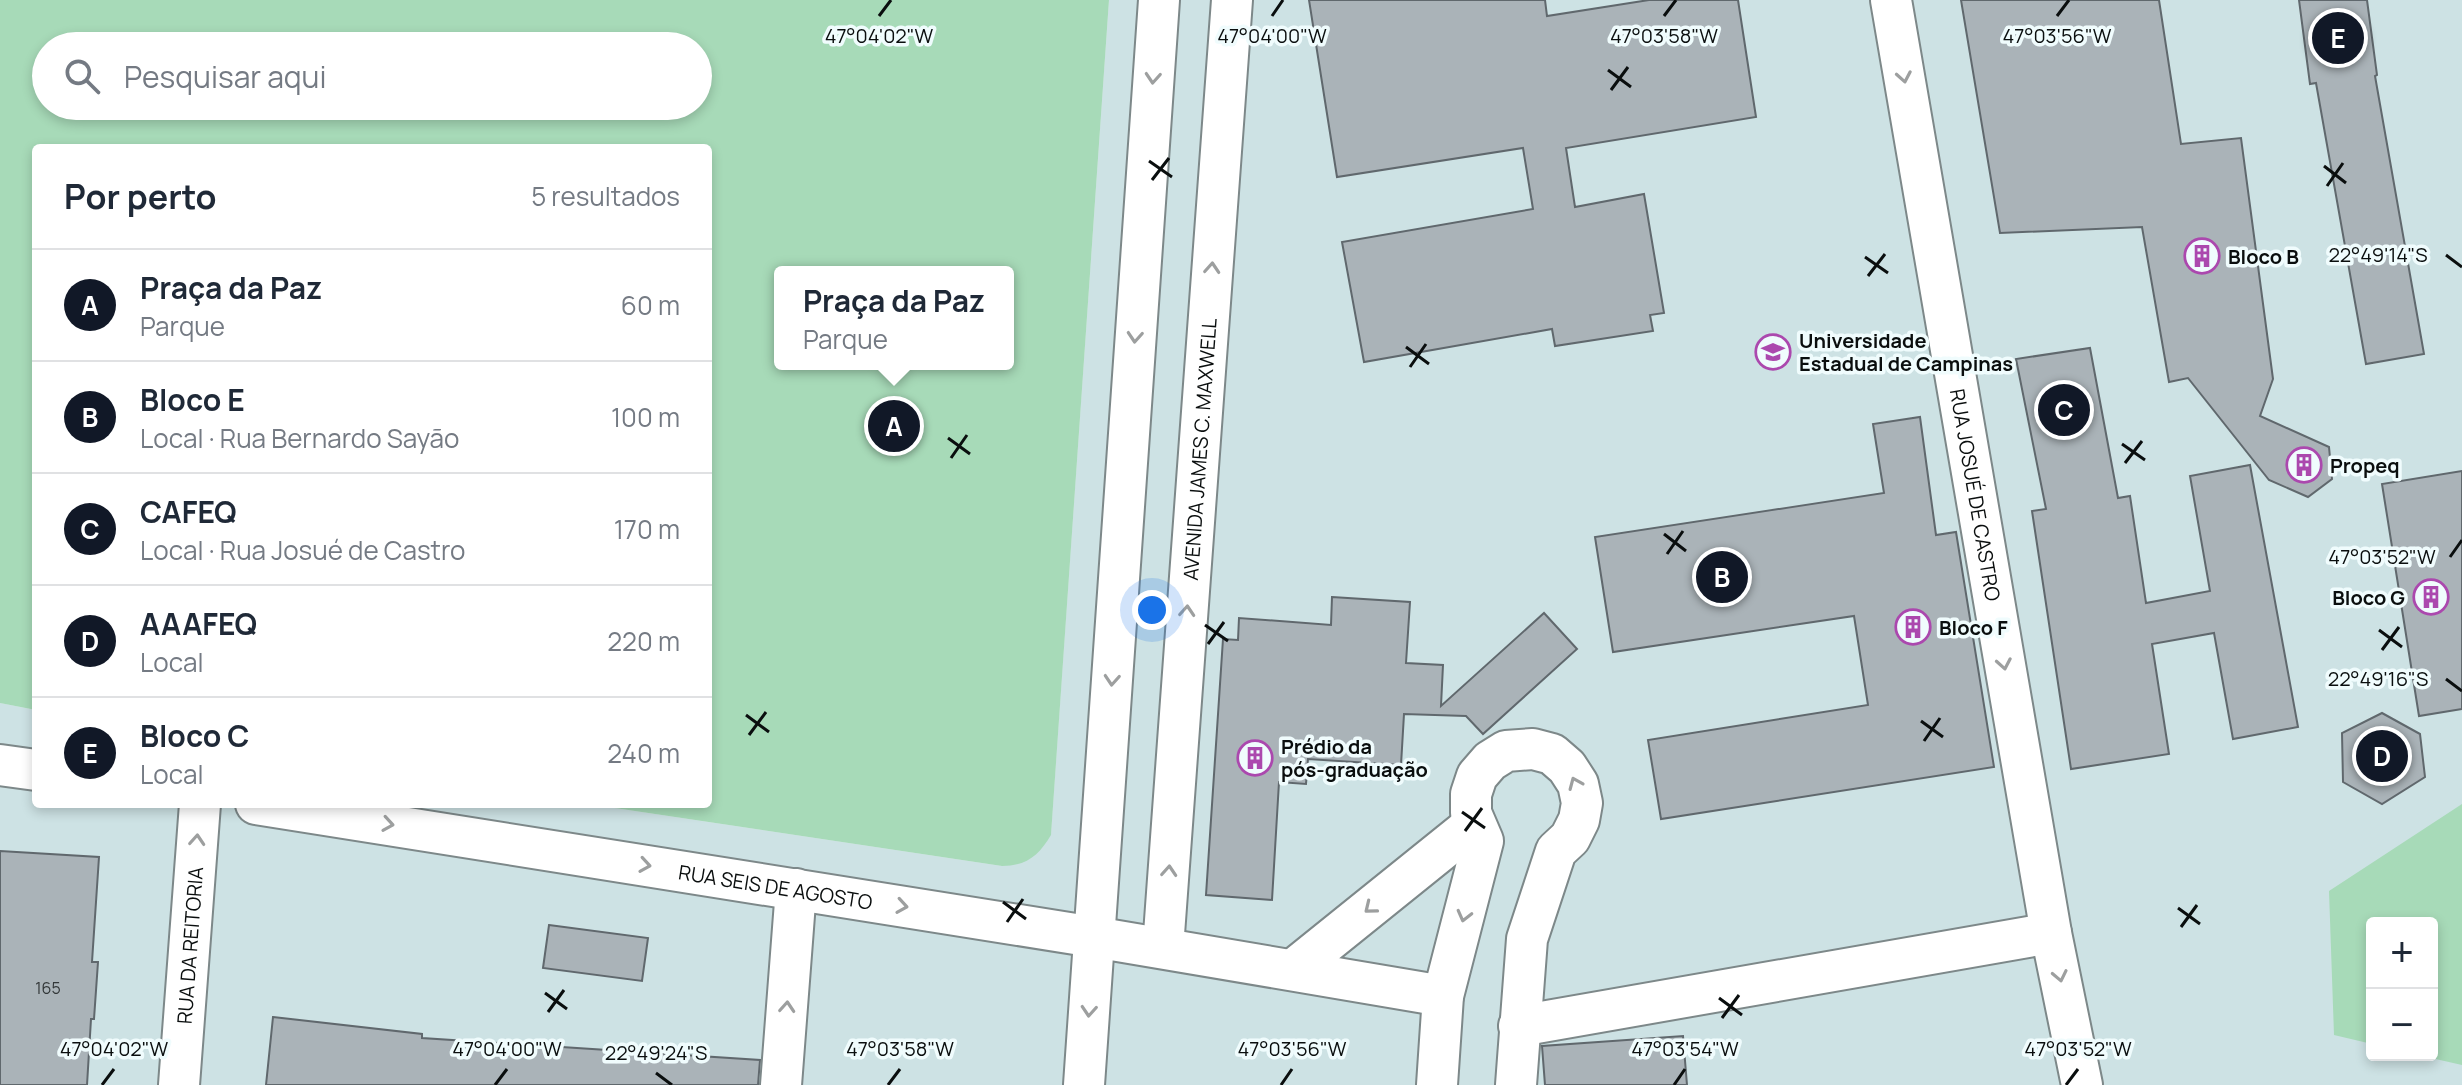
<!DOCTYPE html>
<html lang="pt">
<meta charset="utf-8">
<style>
:root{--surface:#fff;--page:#f2f2f3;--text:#1f2937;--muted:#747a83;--line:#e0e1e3;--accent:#111827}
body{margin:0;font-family:Manrope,sans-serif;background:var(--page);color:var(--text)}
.controls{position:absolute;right:24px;bottom:24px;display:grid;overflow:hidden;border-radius:8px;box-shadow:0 4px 12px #0003}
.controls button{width:72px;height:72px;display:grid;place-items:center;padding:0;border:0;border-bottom:2px solid var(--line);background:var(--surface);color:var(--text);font:40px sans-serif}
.you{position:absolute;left:1152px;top:610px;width:28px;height:28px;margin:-20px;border:6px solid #fff;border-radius:50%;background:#1a73e8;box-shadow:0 0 0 12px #1a73e833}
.badge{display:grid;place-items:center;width:52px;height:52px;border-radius:50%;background:var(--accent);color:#fff;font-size:26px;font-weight:700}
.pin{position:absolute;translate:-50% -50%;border:4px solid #fff;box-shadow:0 2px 8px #0006}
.popup{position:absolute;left:774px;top:266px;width:240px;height:104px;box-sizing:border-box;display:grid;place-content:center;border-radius:8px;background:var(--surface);filter:drop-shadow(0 2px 6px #0005);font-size:26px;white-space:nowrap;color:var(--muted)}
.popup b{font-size:30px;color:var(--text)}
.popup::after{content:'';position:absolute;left:50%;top:100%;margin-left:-16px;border:16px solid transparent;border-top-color:var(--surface)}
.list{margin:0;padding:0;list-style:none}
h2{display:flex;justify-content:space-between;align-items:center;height:104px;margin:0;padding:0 32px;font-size:34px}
h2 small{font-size:26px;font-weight:400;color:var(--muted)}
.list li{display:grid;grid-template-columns:52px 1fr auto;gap:24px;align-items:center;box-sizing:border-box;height:112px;padding:0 32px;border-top:2px solid var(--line)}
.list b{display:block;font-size:30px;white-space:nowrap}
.list p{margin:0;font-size:26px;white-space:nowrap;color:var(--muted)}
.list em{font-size:26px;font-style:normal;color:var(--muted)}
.icon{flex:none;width:44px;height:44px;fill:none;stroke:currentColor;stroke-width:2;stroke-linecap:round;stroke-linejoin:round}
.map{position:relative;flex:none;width:2462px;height:1085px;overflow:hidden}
.search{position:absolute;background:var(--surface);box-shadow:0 4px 12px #0003;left:32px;top:32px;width:680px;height:88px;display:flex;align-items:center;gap:20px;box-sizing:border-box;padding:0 28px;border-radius:44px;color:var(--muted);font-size:30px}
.panel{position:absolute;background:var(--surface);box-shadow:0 4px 12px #0003;left:32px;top:144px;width:680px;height:664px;border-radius:8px}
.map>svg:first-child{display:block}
</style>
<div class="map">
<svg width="2462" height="1085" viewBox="0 0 2462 1085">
<rect width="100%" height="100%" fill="#e3eef0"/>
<path fill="#cde2e4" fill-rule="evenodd" d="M 1109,0 L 2462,0 L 2462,1085 L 0,1085 L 0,703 L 36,710 L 36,804 L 588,804 L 1002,866 L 1051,834 ZM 2372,923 L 2432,923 L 2432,1055 L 2372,1055 Z"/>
<path fill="#a7dab8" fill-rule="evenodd" d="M 0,0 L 1109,0 L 1051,835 C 1039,855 1027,866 1002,866 L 588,804 L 708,804 L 708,148 L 36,148 L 36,710 L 0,703 ZM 46,46 L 698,46 L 698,106 L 46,106 ZM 1008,272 L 1008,364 L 780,364 L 780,272 Z
M 2462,804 L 2462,1065 L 2418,1055 L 2432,1055 L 2432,923 L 2372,923 L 2372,1044 L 2334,1035 L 2329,891 Z"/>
<path fill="#aab3b8" stroke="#60686d" stroke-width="2" d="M 1309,0 L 1545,0 L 1547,16 L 1649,0 L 1738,0 L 1756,117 L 1566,148 L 1575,207 L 1644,194 L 1664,313 L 1650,315 L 1653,331 L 1555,346 L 1552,329 L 1364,362 L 1342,242 L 1533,209 L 1523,148 L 1337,177 Z
M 1961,0 L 2159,0 L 2181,144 L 2241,138 L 2273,379 L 2260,416 L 2329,447 L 2332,479 L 2308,497 L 2269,480 L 2188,378 L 2169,382 L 2142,227 L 2000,233 Z
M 2299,0 L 2367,0 L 2377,75 L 2375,76 L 2424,354 L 2366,364 L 2316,83 L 2310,84 Z
M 2090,348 L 2118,498 L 2130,496 L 2146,603 L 2210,591 L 2190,476 L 2250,465 L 2298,727 L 2233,739 L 2214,633 L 2152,644 L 2169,754 L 2071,769 L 2032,511 L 2046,509 L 2016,359 Z
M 1920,417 L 1936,535 L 1956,532 L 1994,767 L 1661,819 L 1648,740 L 1868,705 L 1854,616 L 1613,652 L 1595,537 L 1884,493 L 1873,424 Z
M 2462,471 L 2462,709 L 2419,716 L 2382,484 Z
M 1332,597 L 1410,602 L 1406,663 L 1443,665 L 1441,706 L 1544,613 L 1577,649 L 1483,734 L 1466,716 L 1404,714 L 1401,765 L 1308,759 L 1306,784 L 1279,782 L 1272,900 L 1206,895 L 1223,639 L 1238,640 L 1239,618 L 1331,625 Z
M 2382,713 L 2420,734 L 2425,777 L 2382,804 L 2343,782 L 2342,733 Z
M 0,851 L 99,857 L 92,962 L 98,962 L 94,1019 L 91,1019 L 87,1085 L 0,1085 Z
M 549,925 L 648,938 L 642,981 L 543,968 Z
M 273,1017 L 422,1034 L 422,1038 L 760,1060 L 758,1085 L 266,1085 Z
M 1683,1036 L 1687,1085 L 1545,1085 L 1542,1046 Z"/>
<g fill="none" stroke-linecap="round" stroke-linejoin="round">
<defs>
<g id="minor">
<path id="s1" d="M 1891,0 L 2051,933 L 2082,1085"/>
<path d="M 0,765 L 36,770"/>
<path id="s2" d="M 256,804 L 1094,937 L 1443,996"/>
<path id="s3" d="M 1163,948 L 1232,0"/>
<path d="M 1294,969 L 1474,824"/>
<path d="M 1519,1026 L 2051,933"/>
<path id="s4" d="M 179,1085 L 200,804"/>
<path d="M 781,1085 L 796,889"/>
<path d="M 1084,1085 L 1159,0"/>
<path d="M 1437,1085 L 1443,996 L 1483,841 L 1471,813 L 1471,794 L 1477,776 L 1490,761 L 1506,751 L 1533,749 L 1552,754 L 1567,767 L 1578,784 L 1582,803 L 1579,820 L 1570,838 L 1556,851 L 1527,939 L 1516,1085"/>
</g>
</defs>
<use href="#minor" stroke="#7d8889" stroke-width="44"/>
<use href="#minor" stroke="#fff" stroke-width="40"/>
</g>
<defs><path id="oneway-chevron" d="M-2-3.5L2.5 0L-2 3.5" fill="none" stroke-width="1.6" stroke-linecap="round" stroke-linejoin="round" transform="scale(2)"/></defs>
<g stroke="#9d9f9f">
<use href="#oneway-chevron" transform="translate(1904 77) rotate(80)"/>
<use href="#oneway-chevron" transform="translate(1153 78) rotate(94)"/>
<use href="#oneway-chevron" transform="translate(1212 268) rotate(-86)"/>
<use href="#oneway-chevron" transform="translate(1135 337) rotate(94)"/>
<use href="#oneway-chevron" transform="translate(1187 611) rotate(-86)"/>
<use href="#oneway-chevron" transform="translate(2004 664) rotate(80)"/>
<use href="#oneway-chevron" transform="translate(1112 680) rotate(94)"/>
<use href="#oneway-chevron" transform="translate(1575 783) rotate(-113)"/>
<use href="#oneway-chevron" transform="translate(388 824) rotate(9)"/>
<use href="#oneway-chevron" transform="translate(197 840) rotate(-86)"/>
<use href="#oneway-chevron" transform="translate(645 865) rotate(9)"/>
<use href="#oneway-chevron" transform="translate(1169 871) rotate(-86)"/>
<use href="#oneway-chevron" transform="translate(902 906) rotate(9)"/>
<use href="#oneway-chevron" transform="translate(1370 908) rotate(141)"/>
<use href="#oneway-chevron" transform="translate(1464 916) rotate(104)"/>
<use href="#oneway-chevron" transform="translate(2060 976) rotate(78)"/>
<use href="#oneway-chevron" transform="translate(787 1007) rotate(-86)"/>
<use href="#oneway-chevron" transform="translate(1089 1011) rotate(94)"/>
</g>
<path fill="none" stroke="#0a0e0e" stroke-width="3" d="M 879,16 L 891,0M 1272,16 L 1283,0M 1664,16 L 1676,0M 2057,16 L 2069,0M 1608,70 L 1631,87M 1611,90 L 1628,67M 1149,161 L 1172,177M 2324,166 L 2346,183M 1152,180 L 1169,158M 2327,186 L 2343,163M 2446,255 L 2462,267M 1865,257 L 1888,273M 1868,276 L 1885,254M 1406,347 L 1429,364M 1410,367 L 1426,344M 948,438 L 970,454M 2122,444 L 2145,460M 951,458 L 967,435M 2125,463 L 2142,441M 1664,534 L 1686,551M 1667,554 L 1683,531M 2450,557 L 2462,540M 1205,625 L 1228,641M 2379,630 L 2402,647M 1208,644 L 1224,622M 2382,650 L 2399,627M 2446,679 L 2462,691M 746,715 L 769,732M 1921,721 L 1943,737M 749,735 L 766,712M 1924,741 L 1940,718M 1462,812 L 1485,828M 1465,831 L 1482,808M 1003,902 L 1026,919M 2178,908 L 2200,924M 1007,922 L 1023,899M 2181,927 L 2197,905M 545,993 L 567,1009M 1719,998 L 1742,1015M 548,1012 L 564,990M 1722,1018 L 1739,995M 656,1073 L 672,1085M 102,1085 L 114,1069M 495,1085 L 507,1069M 888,1085 L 900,1069M 1281,1085 L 1292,1069M 1674,1085 L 1685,1069M 2066,1085 L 2078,1069"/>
<defs>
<symbol id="building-ring" viewBox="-11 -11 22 22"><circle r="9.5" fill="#f0fcfd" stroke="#ab48ae" stroke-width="1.5"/><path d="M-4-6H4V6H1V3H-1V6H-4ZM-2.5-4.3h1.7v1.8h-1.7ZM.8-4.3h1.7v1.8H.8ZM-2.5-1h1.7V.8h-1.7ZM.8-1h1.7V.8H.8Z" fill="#ab48ae"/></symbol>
<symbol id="university-ring" viewBox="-11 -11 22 22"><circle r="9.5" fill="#f0fcfd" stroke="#ab48ae" stroke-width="1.5"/><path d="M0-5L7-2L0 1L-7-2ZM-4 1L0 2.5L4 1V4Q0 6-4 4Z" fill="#ab48ae"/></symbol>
</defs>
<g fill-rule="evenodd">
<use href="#building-ring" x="2182" y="236" width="40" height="40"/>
<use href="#university-ring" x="1753" y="332" width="40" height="40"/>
<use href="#building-ring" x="2284" y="445" width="40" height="40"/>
<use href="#building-ring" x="2411" y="577" width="40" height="40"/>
<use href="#building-ring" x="1893" y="607" width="40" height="40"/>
<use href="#building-ring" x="1235" y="738" width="40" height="40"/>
</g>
<g text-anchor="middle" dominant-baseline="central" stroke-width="7" stroke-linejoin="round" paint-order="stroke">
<g font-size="16" fill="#323738">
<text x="48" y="988">165</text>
</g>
<g font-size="20" font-weight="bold" fill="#0a0e0e" stroke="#f0fcfd" text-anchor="start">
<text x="2228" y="256">Bloco B</text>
<text x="1799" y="340">Universidade<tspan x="1799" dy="23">Estadual de Campinas</tspan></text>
<text x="2330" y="465">Propeq</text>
<text x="2405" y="597" text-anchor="end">Bloco G</text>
<text x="1939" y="627">Bloco F</text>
<text x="1281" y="746">Prédio da<tspan x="1281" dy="23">pós-graduação</tspan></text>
</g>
<g font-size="20" fill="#0a0e0e" stroke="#f0fcfd">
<text stroke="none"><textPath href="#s3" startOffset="500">AVENIDA JAMES C. MAXWELL</textPath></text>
<text stroke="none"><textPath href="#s1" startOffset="502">RUA JOSUÉ DE CASTRO</textPath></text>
<text stroke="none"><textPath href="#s2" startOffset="526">RUA SEIS DE AGOSTO</textPath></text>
<text stroke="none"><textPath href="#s4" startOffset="140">RUA DA REITORIA</textPath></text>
</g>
</g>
<g font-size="20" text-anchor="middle" fill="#0a0e0e" stroke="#f0fcfd" stroke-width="7" stroke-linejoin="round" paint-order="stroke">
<text x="879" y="43">47°04'02"W</text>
<text x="1272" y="43">47°04'00"W</text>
<text x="1664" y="43">47°03'58"W</text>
<text x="2057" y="43">47°03'56"W</text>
<text x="2378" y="262">22°49'14"S</text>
<text x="2382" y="564">47°03'52"W</text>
<text x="2378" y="686">22°49'16"S</text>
<text x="114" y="1056">47°04'02"W</text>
<text x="507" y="1056">47°04'00"W</text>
<text x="900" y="1056">47°03'58"W</text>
<text x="1292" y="1056">47°03'56"W</text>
<text x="1685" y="1056">47°03'54"W</text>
<text x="2078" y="1056">47°03'52"W</text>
<text x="656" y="1060">22°49'24"S</text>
</g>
</svg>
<div class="controls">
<button>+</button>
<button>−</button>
</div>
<div class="you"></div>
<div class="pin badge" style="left:894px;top:426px">A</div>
<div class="popup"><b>Praça da Paz</b>Parque</div>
<div class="pin badge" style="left:1722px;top:577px">B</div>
<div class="pin badge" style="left:2064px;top:410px">C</div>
<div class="pin badge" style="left:2382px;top:756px">D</div>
<div class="pin badge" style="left:2338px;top:38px">E</div>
<div class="search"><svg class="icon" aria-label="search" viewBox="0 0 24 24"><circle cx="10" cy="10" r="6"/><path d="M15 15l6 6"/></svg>Pesquisar aqui</div>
<section class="panel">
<h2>Por perto<small>5 resultados</small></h2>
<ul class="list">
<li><span class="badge">A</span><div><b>Praça da Paz</b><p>Parque</p></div><em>60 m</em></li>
<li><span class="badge">B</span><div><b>Bloco E</b><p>Local · Rua Bernardo Sayão</p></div><em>100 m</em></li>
<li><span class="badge">C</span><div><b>CAFEQ</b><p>Local · Rua Josué de Castro</p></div><em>170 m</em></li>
<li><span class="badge">D</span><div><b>AAAFEQ</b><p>Local</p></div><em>220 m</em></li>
<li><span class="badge">E</span><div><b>Bloco C</b><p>Local</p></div><em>240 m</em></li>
</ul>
</section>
</div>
